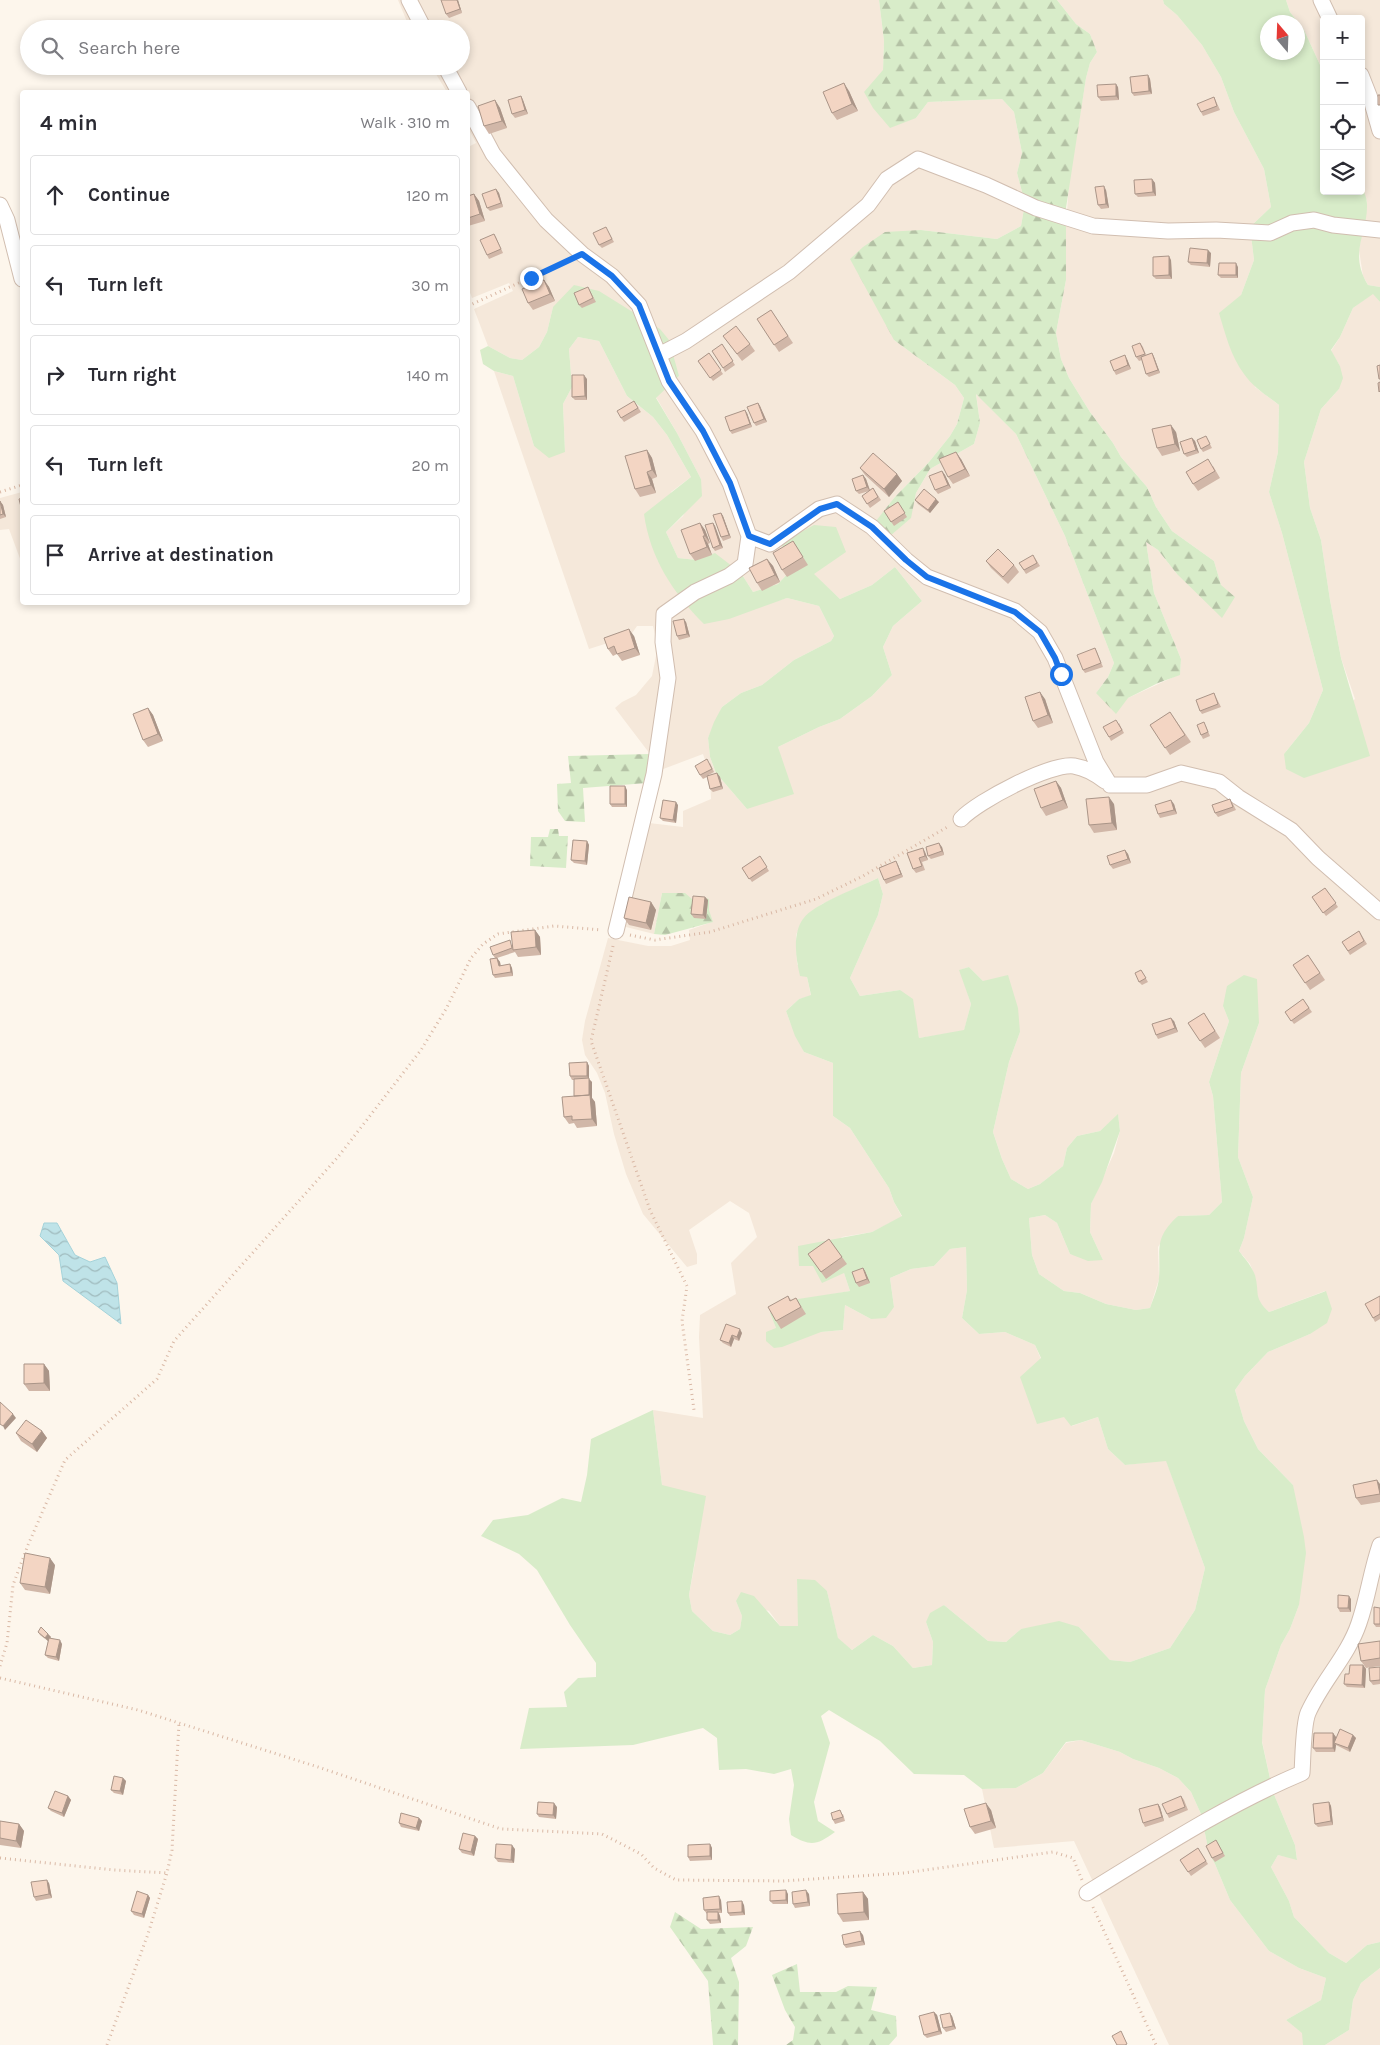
<!DOCTYPE html>
<meta charset="utf-8">
<style>
:root{--surface:#fff;--page:#f7f7f7;--text:#2b2b33;--muted:#7c7c81;--line:#e1e1e2}
body{margin:0;font-family:Karla,sans-serif;background:var(--page);color:var(--text)}
.controls{position:absolute;right:15px;top:15px;display:grid;overflow:hidden;border-radius:5px;box-shadow:0 2px 8px #0003}
.controls button{width:45px;height:45px;display:grid;place-items:center;padding:0;border:0;border-bottom:1px solid var(--line);background:var(--surface);color:var(--text);font:25px sans-serif}
.compass{position:absolute;left:1260px;top:15px;width:45px;height:45px;border-radius:50%;background:var(--surface);box-shadow:0 2px 8px #0003;rotate:341deg}
.stop{position:absolute;width:15px;height:15px;margin:-11px;border:4px solid #1a73e8;border-radius:50%;background:#fff}
.stop.end{background:#1a73e8;border-color:#fff;box-shadow:0 1px 5px #0008}
.list{margin:0;padding:0;list-style:none}
h2{display:flex;justify-content:space-between;align-items:center;height:65px;margin:0;padding:0 20px;font-size:21px}
h2 small{font-size:16px;font-weight:400;color:var(--muted)}
.list li{display:grid;grid-template-columns:32px 1fr auto;gap:15px;align-items:center;box-sizing:border-box;height:80px;margin:0 10px 10px;padding:0 10px;border:1px solid var(--line);border-radius:5px}
.list b{display:block;font-size:19px;white-space:nowrap}
.list em{font-size:16px;font-style:normal;color:var(--muted)}
.icon{flex:none;width:28px;height:28px;fill:none;stroke:currentColor;stroke-width:2;stroke-linecap:round;stroke-linejoin:round}
.map{position:relative;flex:none;width:1380px;height:2045px;overflow:hidden}
.search{position:absolute;background:var(--surface);box-shadow:0 2px 8px #0003;left:20px;top:20px;width:450px;height:55px;display:flex;align-items:center;gap:12px;box-sizing:border-box;padding:0 18px;border-radius:28px;color:var(--muted);font-size:19px}
.panel{position:absolute;background:var(--surface);box-shadow:0 2px 8px #0003;left:20px;top:90px;width:450px;height:515px;border-radius:5px}
.map>svg:first-child{display:block}
</style>
<div class="map">
<svg width="1380" height="2045" viewBox="0 0 1380 2045">
<defs>
<pattern id="forest-firs" width="22" height="20" patternUnits="userSpaceOnUse" patternTransform="scale(1.25)"><rect width="22" height="20" fill="#d8ecc9"/><path d="M5 1l3.5 6h-7zM16 11l3.5 6h-7z" fill="#b4c2a5"/></pattern>
<pattern id="water-waves" width="16" height="10" patternUnits="userSpaceOnUse" patternTransform="scale(1.25)"><rect width="16" height="10" fill="#bfe3e8"/><path d="M0 5q4-4 8 0t8 0" fill="none" stroke="#a0bbbe"/></pattern>
</defs>
<rect width="100%" height="100%" fill="#fdf6ec"/>
<path fill="#f5e8da" d="M 398,0 L 879,0 L 884,41 L 883,70 L 916,118 L 928,102 L 1002,99 L 1014,112 L 1022,153 L 1017,173 L 1025,203 L 1021,226 L 997,239 L 921,230 L 894,340 L 955,385 L 964,398 L 957,424 L 950,436 L 929,462 L 894,498 L 870,530 L 910,518 L 916,493 L 930,469 L 974,444 L 980,423 L 976,393 L 1016,434 L 1065,536 L 1114,663 L 1108,677 L 1096,693 L 1128,698 L 1180,674 L 1181,659 L 1154,593 L 1146,542 L 1158,550 L 1177,574 L 1221,585 L 1214,561 L 1172,531 L 1156,507 L 1147,487 L 1121,457 L 1113,443 L 1090,412 L 1069,378 L 1061,359 L 1056,333 L 1066,280 L 1065,241 L 1069,182 L 1086,78 L 1090,63 L 1097,52 L 1090,34 L 1076,24 L 1057,0 L 1163,0 L 1164,4 L 1177,15 L 1202,45 L 1221,77 L 1234,112 L 1264,169 L 1271,207 L 1250,227 L 1254,260 L 1241,295 L 1255,387 L 1279,405 L 1278,452 L 1269,492 L 1282,533 L 1323,690 L 1309,723 L 1284,754 L 1355,699 L 1341,658 L 1330,600 L 1321,540 L 1310,508 L 1304,462 L 1321,409 L 1339,389 L 1340,366 L 1331,351 L 1340,337 L 1353,308 L 1373,293 L 1380,302 L 1380,1942 L 1367,1945 L 1346,1963 L 1329,1953 L 1294,1917 L 1289,1901 L 1271,1867 L 1278,1855 L 1297,1859 L 1295,1845 L 1273,1792 L 1262,1741 L 1265,1690 L 1281,1645 L 1290,1629 L 1299,1605 L 1293,1485 L 1258,1449 L 1244,1421 L 1235,1390 L 1245,1376 L 1268,1352 L 1310,1334 L 1325,1291 L 1269,1312 L 1258,1302 L 1255,1276 L 1250,1264 L 1239,1251 L 1244,1238 L 1253,1197 L 1238,1157 L 1241,1073 L 1259,1023 L 1223,1006 L 1229,1021 L 1209,1082 L 1213,1096 L 1222,1202 L 1209,1215 L 1178,1216 L 1158,1247 L 1159,1279 L 1150,1308 L 1136,1310 L 1106,1304 L 1080,1293 L 1064,1291 L 1039,1274 L 1032,1255 L 1029,1218 L 1045,1215 L 1057,1223 L 1070,1254 L 1103,1260 L 1090,1232 L 1091,1204 L 1114,1153 L 1120,1131 L 1118,1115 L 1100,1131 L 1077,1136 L 1067,1148 L 1063,1166 L 1040,1184 L 1028,1189 L 1011,1179 L 1002,1159 L 993,1132 L 1009,1062 L 1020,1032 L 983,981 L 969,967 L 960,970 L 971,1004 L 964,1031 L 919,1038 L 916,1024 L 900,990 L 860,996 L 850,978 L 878,915 L 883,894 L 878,878 L 822,904 L 804,918 L 796,935 L 797,964 L 807,977 L 811,996 L 799,999 L 786,1011 L 790,1022 L 804,1052 L 833,1063 L 833,1116 L 850,1128 L 889,1188 L 894,1202 L 902,1217 L 872,1232 L 842,1237 L 813,1266 L 844,1273 L 850,1291 L 828,1295 L 770,1313 L 776,1328 L 821,1332 L 843,1330 L 845,1305 L 871,1319 L 894,1307 L 890,1278 L 911,1269 L 934,1266 L 950,1249 L 966,1247 L 967,1290 L 962,1318 L 979,1334 L 1005,1332 L 1035,1345 L 1065,1417 L 1072,1426 L 1098,1417 L 1108,1449 L 1125,1465 L 1166,1460 L 1205,1568 L 1195,1610 L 1170,1648 L 1130,1662 L 1110,1660 L 1079,1627 L 1021,1629 L 1006,1642 L 988,1641 L 944,1605 L 926,1622 L 933,1642 L 932,1665 L 913,1668 L 893,1646 L 873,1635 L 852,1650 L 838,1639 L 827,1591 L 797,1580 L 799,1626 L 780,1626 L 769,1611 L 736,1601 L 742,1616 L 740,1629 L 730,1635 L 713,1631 L 692,1611 L 689,1595 L 695,1562 L 662,1485 L 653,1410 L 703,1418 L 699,1337 L 700,1315 L 736,1294 L 731,1263 L 757,1237 L 749,1213 L 730,1201 L 689,1230 L 697,1254 L 697,1264 L 687,1267 L 643,1214 L 626,1174 L 614,1134 L 605,1093 L 597,1073 L 585,1055 L 582,1040 L 585,1021 L 608,938 L 648,946 L 671,946 L 690,940 L 689,930 L 712,922 L 703,897 L 692,899 L 662,893 L 654,934 L 622,926 L 649,823 L 683,827 L 683,811 L 711,799 L 710,775 L 703,754 L 658,771 L 650,754 L 615,708 L 622,702 L 636,695 L 652,676 L 658,646 L 653,626 L 637,626 L 630,636 L 589,649 L 494,371 L 513,376 L 534,446 L 565,452 L 563,404 L 572,387 L 569,349 L 578,337 L 599,341 L 627,396 L 653,417 L 667,435 L 691,477 L 671,492 L 657,560 L 761,606 L 787,598 L 819,606 L 834,636 L 831,641 L 794,660 L 762,685 L 741,693 L 722,707 L 708,738 L 710,757 L 716,773 L 747,809 L 783,767 L 778,747 L 819,727 L 840,719 L 872,696 L 892,675 L 883,647 L 893,626 L 922,601 L 895,567 L 872,585 L 840,599 L 781,544 L 791,570 L 778,584 L 753,592 L 741,573 L 697,560 L 678,558 L 666,532 L 683,516 L 701,479 L 677,433 L 656,397 L 679,376 L 553,307 L 547,332 L 539,347 L 522,360 L 510,358 L 488,346 L 474,309 L 513,291 L 509,283 L 472,298 L 468,287 L 468,147 L 476,143 L 468,128 L 468,92 L 447,92 L 431,66 L 461,66 L 461,29 L 410,29 Z
M 1286,0 L 1380,0 L 1380,287 L 1368,285 L 1363,276 L 1359,250 L 1367,202 L 1361,184 L 1361,19 L 1324,19 L 1324,70 L 1321,67 L 1304,30 L 1290,12 Z
M 22,492 L 22,564 L 9,529 L 0,530 L 0,498 Z
M 1081,1740 L 1120,1752 L 1133,1759 L 1159,1768 L 1178,1778 L 1191,1792 L 1201,1814 L 1209,1853 L 1215,1864 L 1230,1900 L 1269,1951 L 1299,1968 L 1326,1978 L 1321,2000 L 1286,2020 L 1303,2033 L 1303,2045 L 1169,2045 L 1074,1841 L 994,1848 L 982,1789 L 1016,1788 L 1043,1773 L 1066,1743 Z
M 1380,1968 L 1380,2045 L 1325,2045 L 1349,2030 L 1353,2000 L 1361,1983 Z"/>
<path fill="#d8ecc9" fill-rule="evenodd" d="M 1163,0 L 1286,0 L 1290,12 L 1304,30 L 1321,67 L 1324,70 L 1324,191 L 1361,191 L 1361,184 C 1363,190 1367,197 1367,204 C 1368,234 1348,252 1368,285 L 1380,287 L 1380,302 L 1373,294 L 1353,308 L 1340,337 L 1331,350 L 1340,366 L 1343,378 L 1339,389 L 1321,409 L 1304,462 L 1310,508 L 1321,540 L 1330,600 L 1341,658 L 1370,756 L 1304,778 L 1286,769 L 1284,754 L 1309,723 L 1323,690 L 1282,533 L 1269,492 L 1278,452 L 1279,405 C 1266,395 1253,387 1244,374 C 1231,357 1225,333 1219,313 L 1241,295 L 1254,260 L 1250,227 L 1271,207 L 1264,169 L 1234,112 L 1221,77 L 1202,45 L 1177,15 L 1164,4 ZM 1268,22 L 1298,22 L 1298,52 L 1268,52 Z
M 574,285 L 599,291 L 660,329 L 669,340 L 679,376 L 656,398 L 677,433 L 701,479 L 702,496 L 666,532 L 678,558 L 697,560 L 715,553 L 741,573 L 753,592 L 778,584 L 791,570 L 781,543 L 814,525 L 836,527 L 846,552 L 814,574 L 840,599 L 872,585 L 895,567 L 922,601 L 893,626 L 883,647 L 892,675 L 872,696 L 840,719 L 819,727 L 778,747 L 794,794 L 747,809 L 716,773 L 710,757 L 708,738 L 714,722 L 722,707 L 741,693 L 762,685 L 794,660 L 831,641 L 834,636 L 819,606 L 787,598 L 729,619 L 704,624 C 673,593 650,558 644,514 L 691,477 L 667,435 L 653,417 L 627,396 L 599,341 L 578,337 L 569,349 L 572,387 L 563,404 L 565,452 L 549,458 L 534,446 L 513,376 L 494,371 L 483,364 L 480,350 L 488,346 L 510,358 L 522,360 L 539,347 L 547,332 L 553,307 Z
M 878,878 L 883,894 L 878,915 L 850,978 L 860,996 L 900,990 L 913,999 L 919,1038 L 964,1030 L 971,1004 L 959,970 L 969,967 L 983,981 L 1008,975 L 1018,1008 L 1020,1032 L 1009,1062 L 993,1132 L 1002,1159 L 1011,1179 L 1028,1189 L 1040,1184 L 1063,1166 L 1067,1148 L 1077,1136 L 1100,1131 L 1118,1114 L 1120,1131 L 1102,1182 L 1091,1204 L 1090,1232 L 1103,1260 L 1088,1261 L 1070,1254 L 1057,1223 L 1045,1215 L 1029,1218 L 1032,1255 L 1039,1274 L 1064,1291 L 1080,1293 L 1106,1304 L 1136,1310 L 1150,1308 C 1153,1299 1158,1288 1159,1278 C 1161,1249 1153,1239 1178,1216 L 1209,1215 L 1222,1202 L 1213,1096 L 1209,1082 L 1229,1021 L 1223,1006 L 1227,986 L 1244,975 L 1257,979 L 1259,1023 L 1241,1073 L 1238,1157 L 1253,1197 L 1244,1238 L 1239,1251 C 1245,1259 1251,1265 1255,1275 C 1260,1294 1253,1297 1269,1312 L 1326,1291 L 1332,1309 L 1327,1323 L 1310,1334 L 1268,1352 L 1245,1376 L 1235,1390 L 1244,1421 L 1258,1449 L 1293,1485 L 1304,1537 L 1306,1553 L 1299,1605 L 1290,1629 L 1281,1645 L 1265,1690 L 1262,1742 L 1273,1792 L 1295,1845 L 1297,1860 L 1278,1855 L 1271,1867 L 1289,1901 L 1294,1917 L 1329,1953 L 1346,1963 L 1367,1945 L 1380,1942 L 1380,1968 L 1361,1983 L 1353,2000 L 1349,2030 L 1325,2045 L 1303,2045 L 1302,2033 L 1286,2020 L 1321,2000 L 1326,1978 L 1299,1968 L 1269,1951 L 1230,1900 L 1215,1864 L 1209,1853 L 1201,1814 L 1191,1792 L 1178,1778 L 1159,1768 L 1133,1759 L 1120,1752 L 1081,1740 L 1066,1742 L 1043,1773 L 1016,1788 L 982,1789 L 964,1775 L 914,1774 L 880,1741 L 829,1710 L 821,1716 L 830,1743 L 814,1802 L 818,1821 L 835,1832 C 817,1845 811,1847 791,1835 L 789,1819 L 794,1785 L 791,1769 L 774,1774 L 746,1769 L 719,1770 L 717,1738 L 703,1728 L 633,1745 L 520,1749 L 529,1708 L 567,1707 L 564,1692 L 578,1678 L 596,1677 L 596,1663 L 570,1625 L 537,1570 L 519,1554 L 481,1536 L 493,1520 L 528,1515 L 562,1498 L 581,1502 L 587,1475 L 591,1439 L 653,1410 L 662,1485 L 706,1496 L 689,1595 L 692,1611 L 713,1631 L 730,1635 L 740,1629 L 742,1616 L 736,1601 L 741,1592 L 754,1596 L 780,1626 L 798,1626 L 797,1579 L 815,1580 L 827,1591 L 838,1638 L 852,1650 L 873,1635 L 893,1646 L 913,1668 L 932,1665 L 933,1642 L 926,1622 L 930,1613 L 944,1605 L 988,1641 L 1006,1642 L 1021,1629 L 1059,1621 L 1079,1627 L 1110,1660 L 1130,1662 L 1170,1648 L 1195,1610 L 1205,1568 L 1166,1461 L 1125,1465 L 1108,1449 L 1098,1417 L 1071,1426 L 1064,1417 L 1037,1424 L 1020,1377 L 1041,1358 L 1035,1345 L 1005,1332 L 979,1334 L 962,1318 L 967,1290 L 966,1247 L 950,1249 L 934,1266 L 911,1269 L 890,1278 L 894,1307 L 886,1318 L 871,1319 L 845,1305 L 843,1330 L 821,1332 L 782,1347 L 774,1348 L 766,1341 L 766,1332 L 776,1328 L 770,1313 L 798,1299 L 850,1291 L 844,1273 L 822,1283 L 813,1266 L 799,1266 L 798,1246 L 872,1232 L 902,1216 L 894,1202 L 889,1188 L 850,1128 L 833,1116 L 833,1063 L 804,1052 L 795,1036 L 786,1011 L 799,999 L 811,995 L 807,977 L 800,976 C 796,959 792,934 803,919 C 813,904 860,887 878,878 Z"/>
<path fill="url(#forest-firs)" d="M 879,0 L 1057,0 L 1076,24 L 1090,34 L 1097,52 L 1090,63 L 1086,78 L 1066,208 L 1066,280 L 1056,333 L 1061,359 L 1069,378 L 1090,412 L 1113,443 L 1121,457 L 1147,487 L 1156,507 L 1172,531 L 1214,561 L 1221,585 L 1235,597 L 1222,618 L 1177,574 L 1158,550 L 1146,542 L 1154,593 L 1181,659 L 1180,675 L 1158,683 L 1128,698 L 1116,714 L 1096,693 L 1108,677 L 1114,663 L 1065,536 L 1016,434 L 976,394 L 980,423 L 974,444 L 930,469 L 916,493 L 911,518 L 890,536 L 869,530 L 894,498 L 929,462 L 950,436 L 957,424 L 964,398 L 955,385 L 894,340 L 850,259 L 863,247 L 885,232 L 921,230 L 997,239 L 1021,226 L 1025,203 L 1017,173 L 1022,153 L 1014,112 L 1002,99 L 928,102 L 916,118 L 890,128 L 873,108 L 864,92 L 883,70 L 884,41 Z
M 650,754 L 647,783 L 583,788 L 585,822 L 565,821 L 558,811 L 557,784 L 571,783 L 568,756 Z
M 550,829 L 558,829 L 559,836 L 568,836 L 566,868 L 530,866 L 531,837 L 548,837 Z
M 662,893 L 685,893 L 692,899 L 703,897 L 709,899 L 709,910 L 713,922 L 665,935 L 654,934 Z
M 675,1912 L 701,1929 L 753,1927 L 746,1946 L 731,1958 L 739,1982 L 738,2045 L 713,2045 L 708,1981 L 670,1927 Z
M 797,1964 L 800,1992 L 836,1992 L 848,1986 L 877,1987 L 871,2010 L 896,2016 L 897,2036 L 889,2045 L 786,2045 L 793,2040 L 795,2027 L 785,2010 L 772,1975 Z"/>
<path fill="url(#water-waves)" stroke="#a5d3da" d="M 44,1223 L 57,1223 L 75,1255 L 90,1262 L 105,1257 L 117,1283 L 121,1324 L 63,1281 L 59,1255 L 40,1236 Z"/>
<g fill="none" stroke-linecap="round" stroke-linejoin="round">
<defs>
<path id="street" d="M 409,0 L 424,29
M 1321,0 L 1330,19
M 445,66 L 459,92
M 1361,75 L 1372,103 L 1380,131
M 468,107 L 493,154 L 546,220 L 582,254 L 612,276 L 639,305 L 669,381 L 703,431 L 730,483 L 749,536 L 745,564 L 729,576 L 695,592 L 664,614 L 663,642 L 668,678 L 654,774 L 616,931
M 0,205 L 7,220 L 22,279
M 659,355 L 686,341 L 789,272 L 868,205 L 887,179 L 918,159 L 986,185 L 1036,208 L 1093,226 L 1168,231 L 1216,230 L 1270,233 L 1292,223 L 1314,220 L 1333,225 L 1380,230
M 749,536 L 770,544 L 819,509 L 837,504 L 872,527 L 906,560 L 927,577 L 1015,611 L 1040,632 L 1055,658 L 1096,762 L 1110,785 L 1147,785 L 1181,773 L 1219,782 L 1238,797 L 1291,830 L 1318,858 L 1380,912
M 961,819 C 978,801 1050,763 1074,766 C 1086,768 1096,774 1105,781
M 1087,1893 C 1157,1850 1226,1805 1302,1773 C 1303,1759 1303,1725 1308,1713 C 1322,1681 1348,1656 1359,1623 C 1368,1597 1371,1571 1380,1545"/>
</defs>
<use href="#street" stroke="#d1beb0" stroke-width="17"/>
<path stroke="#d9b8a5" stroke-width="3" stroke-dasharray="1 4" stroke-linecap="butt" d="M 468,306 L 567,261
M 0,492 L 22,485
M 630,935 L 655,940 L 710,932 L 816,899 L 863,876 L 949,826
M 613,946 L 591,1041 L 650,1210 L 687,1286 L 682,1321 L 694,1410
M 0,1666 L 7,1643 L 13,1585 L 28,1545 L 65,1460 L 157,1379 L 174,1341 L 338,1157 L 421,1050 L 446,1009 L 471,958 L 483,944 L 498,934 L 554,926 L 602,930
M 0,1678 L 138,1710 L 318,1767 L 501,1829 L 602,1834 L 641,1854 L 654,1868 L 676,1880 L 783,1881 L 904,1873 L 1053,1852 L 1073,1858 L 1082,1880
M 0,1858 L 114,1870 L 167,1873
M 1093,1907 L 1156,2045
M 107,2045 L 148,1934 L 167,1873 L 172,1850 L 179,1723"/>
<use href="#street" stroke="#fff" stroke-width="15"/>
</g>
<path fill="#d1b7a8" d="M 458,0 L 462,13 L 449,18 L 446,14 Z
M 1148,75 L 1150,79 L 1152,94 L 1134,96 L 1132,93 Z
M 1118,87 L 1119,100 L 1101,101 L 1098,97 Z
M 849,91 L 858,111 L 837,120 L 832,113 Z
M 521,96 L 523,100 L 528,114 L 515,118 L 512,114 Z
M 1214,97 L 1216,101 L 1220,110 L 1203,116 L 1201,112 Z
M 495,100 L 500,108 L 507,128 L 489,134 L 484,126 Z
M 1152,179 L 1155,183 L 1156,196 L 1138,197 L 1135,194 Z
M 496,189 L 499,193 L 503,207 L 490,211 L 487,208 Z
M 1106,190 L 1109,208 L 1101,209 L 1098,205 Z
M 474,194 L 479,201 L 485,221 L 468,226 L 468,196 Z
M 608,231 L 614,242 L 602,248 L 599,245 Z
M 494,234 L 496,237 L 503,253 L 489,259 L 487,255 Z
M 1211,253 L 1210,267 L 1191,265 L 1188,262 Z
M 1171,260 L 1172,279 L 1156,279 L 1153,276 Z
M 1238,267 L 1238,278 L 1221,278 L 1218,275 Z
M 544,280 L 549,287 L 555,301 L 533,310 L 528,303 Z
M 588,287 L 596,302 L 582,308 L 579,305 Z
M 771,310 L 793,343 L 779,352 L 757,319 Z
M 723,336 L 750,344 L 755,351 L 742,361 Z
M 1140,343 L 1143,347 L 1146,355 L 1152,353 L 1154,357 L 1160,373 L 1149,377 L 1146,374 L 1142,360 L 1139,361 L 1136,357 Z
M 722,344 L 735,365 L 725,372 L 723,368 Z
M 709,353 L 723,374 L 713,381 L 698,361 Z
M 1127,359 L 1131,369 L 1116,375 L 1114,371 Z
M 587,379 L 587,400 L 575,400 L 572,397 Z
M 634,401 L 641,412 L 624,422 L 621,418 Z
M 758,403 L 760,406 L 767,422 L 756,426 L 754,423 Z
M 747,413 L 752,427 L 732,434 L 730,431 Z
M 1176,432 L 1180,451 L 1162,456 L 1157,448 Z
M 1206,436 L 1212,448 L 1203,452 L 1201,449 Z
M 1192,438 L 1195,441 L 1199,453 L 1187,457 L 1184,454 Z
M 647,450 L 652,458 L 657,477 L 652,479 L 656,493 L 640,497 L 635,489 Z
M 961,459 L 970,476 L 953,484 L 948,477 Z
M 1213,466 L 1220,478 L 1198,491 L 1193,484 Z
M 860,468 L 897,474 L 902,481 L 889,497 L 865,475 Z
M 942,471 L 945,475 L 951,488 L 938,494 L 935,490 Z
M 863,475 L 866,479 L 870,490 L 873,488 L 881,500 L 870,508 L 862,496 L 869,491 L 859,494 L 856,491 Z
M 915,500 L 939,502 L 930,513 L 918,504 Z
M 0,501 L 3,505 L 6,517 L 0,519 Z
M 898,502 L 907,517 L 894,526 L 884,511 Z
M 721,513 L 723,516 L 731,538 L 723,541 L 721,537 Z
M 700,523 L 705,530 L 710,543 L 708,544 L 712,555 L 695,561 L 690,554 Z
M 713,523 L 715,526 L 723,548 L 715,551 L 713,548 Z
M 793,541 L 808,565 L 787,577 L 782,570 Z
M 1035,558 L 1040,566 L 1026,574 L 1019,563 Z
M 767,559 L 773,566 L 780,582 L 762,591 L 757,583 Z
M 986,561 L 1014,565 L 1019,572 L 1008,584 L 991,568 Z
M 686,622 L 690,637 L 679,640 L 677,636 Z
M 634,636 L 640,655 L 622,661 L 617,654 L 613,656 L 608,649 Z
M 1095,648 L 1097,652 L 1103,667 L 1085,673 L 1083,670 Z
M 1214,693 L 1221,707 L 1202,714 L 1200,711 Z
M 1045,699 L 1053,723 L 1038,728 L 1033,721 Z
M 148,708 L 153,715 L 163,741 L 148,747 L 143,740 Z
M 1170,712 L 1191,742 L 1170,755 L 1150,725 Z
M 1119,723 L 1124,733 L 1111,741 L 1109,737 Z
M 1206,726 L 1210,736 L 1203,739 L 1201,735 Z
M 710,763 L 714,772 L 707,776 L 717,773 L 720,777 L 723,789 L 713,792 L 710,789 L 707,777 L 703,779 L 700,775 Z
M 1056,781 L 1061,788 L 1068,808 L 1046,816 L 1041,808 Z
M 627,790 L 627,807 L 612,807 L 610,804 Z
M 1232,802 L 1236,810 L 1218,817 L 1215,813 Z
M 1114,804 L 1117,830 L 1094,833 L 1089,825 Z
M 1174,804 L 1177,814 L 1160,818 L 1158,814 Z
M 678,805 L 676,823 L 663,821 L 660,818 Z
M 587,841 L 589,845 L 587,865 L 574,863 L 571,860 Z
M 942,847 L 944,855 L 931,859 L 928,856 Z
M 1125,850 L 1128,854 L 1131,863 L 1113,869 L 1110,865 Z
M 925,852 L 928,860 L 922,862 L 925,870 L 916,873 L 913,869 L 907,853 Z
M 760,856 L 769,871 L 752,882 L 742,868 Z
M 898,865 L 903,877 L 886,884 L 884,880 Z
M 1325,888 L 1338,907 L 1326,916 L 1312,897 Z
M 705,897 L 708,900 L 706,919 L 694,918 L 691,914 Z
M 651,902 L 656,910 L 651,930 L 629,925 L 624,918 Z
M 535,930 L 540,937 L 541,955 L 518,957 L 515,952 L 497,958 L 500,962 L 501,966 L 510,964 L 512,968 L 513,976 L 495,978 L 493,975 L 495,958 L 493,955 L 513,945 Z
M 1359,931 L 1367,944 L 1350,955 L 1342,942 Z
M 1308,955 L 1325,980 L 1310,990 L 1293,965 Z
M 1141,970 L 1148,982 L 1142,985 L 1139,982 Z
M 1303,999 L 1312,1012 L 1294,1024 L 1285,1012 Z
M 1204,1013 L 1220,1038 L 1205,1048 L 1188,1023 Z
M 1174,1021 L 1178,1032 L 1158,1039 L 1156,1035 Z
M 587,1062 L 589,1066 L 589,1079 L 592,1082 L 592,1098 L 595,1102 L 597,1126 L 577,1128 L 574,1123 L 569,1124 L 564,1117 L 574,1096 L 574,1080 L 572,1080 L 570,1076 Z
M 829,1239 L 847,1264 L 826,1279 L 808,1254 Z
M 863,1268 L 865,1271 L 870,1283 L 859,1287 L 856,1283 Z
M 788,1296 L 791,1300 L 796,1298 L 806,1314 L 781,1329 L 776,1321 Z
M 1380,1296 L 1380,1319 L 1375,1322 L 1373,1318 Z
M 726,1324 L 742,1333 L 739,1341 L 734,1339 L 731,1347 L 723,1343 L 720,1340 Z
M 44,1364 L 49,1371 L 50,1391 L 29,1391 L 24,1384 Z
M 42,1431 L 47,1438 L 37,1452 L 21,1441 L 16,1433 Z
M 1380,1484 L 1380,1502 L 1361,1505 L 1356,1498 Z
M 55,1565 L 50,1594 L 25,1590 L 20,1583 Z
M 1351,1599 L 1351,1612 L 1340,1612 L 1338,1608 Z
M 1380,1608 L 1380,1627 L 1376,1627 L 1374,1624 Z
M 38,1632 L 48,1634 L 51,1637 L 50,1638 L 62,1644 L 59,1661 L 48,1658 L 45,1655 L 48,1641 L 40,1635 Z
M 1380,1641 L 1380,1666 L 1366,1668 L 1361,1661 Z
M 1363,1665 L 1366,1669 L 1365,1688 L 1347,1687 L 1344,1684 L 1349,1674 Z
M 1380,1667 L 1380,1684 L 1373,1685 L 1370,1681 Z
M 1333,1733 L 1336,1738 L 1353,1735 L 1356,1738 L 1350,1752 L 1336,1745 L 1335,1752 L 1316,1752 L 1313,1748 Z
M 123,1778 L 126,1781 L 123,1795 L 114,1793 L 111,1790 Z
M 68,1796 L 71,1800 L 64,1817 L 51,1811 L 48,1808 Z
M 1181,1796 L 1184,1800 L 1188,1810 L 1169,1818 L 1167,1814 Z
M 1329,1802 L 1331,1806 L 1333,1825 L 1318,1827 L 1315,1824 Z
M 1158,1804 L 1160,1807 L 1164,1821 L 1145,1827 L 1143,1823 Z
M 557,1807 L 556,1819 L 539,1817 L 537,1814 Z
M 991,1810 L 996,1828 L 975,1834 L 970,1827 Z
M 843,1814 L 845,1821 L 835,1824 L 833,1820 Z
M 419,1818 L 422,1821 L 419,1831 L 401,1827 L 399,1823 Z
M 0,1821 L 19,1824 L 24,1831 L 21,1848 L 0,1845 Z
M 475,1836 L 478,1839 L 474,1856 L 462,1853 L 459,1849 Z
M 1216,1840 L 1225,1856 L 1215,1862 L 1212,1858 Z
M 710,1844 L 712,1848 L 712,1860 L 690,1861 L 688,1857 Z
M 1198,1848 L 1208,1864 L 1191,1876 L 1180,1860 Z
M 515,1849 L 514,1863 L 498,1862 L 495,1858 Z
M 49,1883 L 52,1898 L 36,1901 L 34,1897 Z
M 863,1892 L 868,1899 L 869,1920 L 843,1922 L 838,1914 Z
M 788,1894 L 788,1904 L 773,1904 L 770,1901 Z
M 809,1894 L 810,1906 L 795,1908 L 793,1904 Z
M 148,1895 L 150,1898 L 144,1918 L 134,1915 L 131,1911 Z
M 721,1900 L 722,1913 L 719,1913 L 720,1916 L 721,1923 L 710,1924 L 707,1920 L 707,1914 L 704,1910 Z
M 744,1905 L 745,1915 L 730,1916 L 728,1913 Z
M 863,1935 L 865,1945 L 846,1948 L 844,1945 Z
M 934,2012 L 937,2015 L 942,2034 L 927,2038 L 924,2035 Z
M 952,2016 L 956,2029 L 946,2032 L 943,2028 Z"/>
<path fill="#aa9588" d="M 457,0 L 458,0 L 462,13 L 460,9 Z
M 1148,75 L 1150,79 L 1152,94 L 1149,91 Z
M 844,83 L 849,91 L 858,111 L 852,104 Z
M 1116,84 L 1118,87 L 1119,100 L 1116,96 Z
M 521,96 L 523,100 L 528,114 L 525,110 Z
M 495,100 L 500,108 L 507,128 L 502,121 Z
M 1152,179 L 1155,183 L 1156,196 L 1153,192 Z
M 1104,186 L 1106,190 L 1109,208 L 1106,204 Z
M 496,189 L 499,193 L 503,207 L 501,203 Z
M 474,194 L 479,201 L 485,221 L 480,214 Z
M 1208,250 L 1211,253 L 1210,267 L 1207,263 Z
M 1169,256 L 1171,260 L 1172,279 L 1169,275 Z
M 1236,263 L 1238,267 L 1238,278 L 1236,275 Z
M 544,280 L 549,287 L 555,301 L 550,294 Z
M 1152,353 L 1154,357 L 1160,373 L 1158,370 Z
M 1125,355 L 1127,359 L 1131,369 L 1128,365 Z
M 584,375 L 587,379 L 587,400 L 585,396 Z
M 758,403 L 760,406 L 767,422 L 764,419 Z
M 745,410 L 747,413 L 752,427 L 750,424 Z
M 1171,425 L 1176,432 L 1180,451 L 1175,444 Z
M 1192,438 L 1195,441 L 1199,453 L 1196,450 Z
M 647,450 L 652,458 L 657,477 L 652,470 Z
M 956,452 L 961,459 L 970,476 L 965,469 Z
M 942,471 L 945,475 L 951,488 L 948,485 Z
M 647,472 L 652,479 L 656,493 L 651,485 Z
M 897,474 L 902,481 L 889,497 L 884,489 Z
M 863,475 L 866,479 L 870,491 L 867,487 Z
M 936,499 L 939,502 L 930,513 L 928,510 Z
M 0,501 L 3,505 L 6,517 L 3,514 Z
M 721,513 L 723,516 L 731,538 L 729,535 Z
M 700,523 L 705,530 L 710,543 L 705,536 Z
M 713,523 L 715,526 L 723,548 L 720,545 Z
M 703,536 L 708,544 L 712,555 L 707,547 Z
M 767,559 L 773,566 L 780,582 L 775,575 Z
M 684,619 L 686,622 L 690,637 L 687,634 Z
M 629,629 L 634,636 L 640,655 L 635,648 Z
M 1040,692 L 1045,699 L 1053,723 L 1048,715 Z
M 148,708 L 153,715 L 163,741 L 158,734 Z
M 717,773 L 720,777 L 723,789 L 721,786 Z
M 1056,781 L 1061,788 L 1068,808 L 1063,800 Z
M 625,786 L 627,790 L 627,807 L 625,804 Z
M 1109,797 L 1114,804 L 1117,830 L 1112,823 Z
M 1171,800 L 1174,804 L 1177,814 L 1174,810 Z
M 676,802 L 678,805 L 676,823 L 673,820 Z
M 587,841 L 589,845 L 587,865 L 585,861 Z
M 939,843 L 942,847 L 944,855 L 942,851 Z
M 923,848 L 925,852 L 928,860 L 925,856 Z
M 1125,850 L 1128,854 L 1131,863 L 1128,859 Z
M 896,861 L 898,865 L 903,877 L 901,874 Z
M 705,897 L 708,900 L 706,919 L 703,915 Z
M 651,902 L 656,910 L 651,930 L 646,923 Z
M 535,930 L 540,937 L 541,955 L 536,947 Z
M 497,958 L 500,962 L 501,970 L 499,966 Z
M 510,964 L 512,968 L 513,976 L 511,972 Z
M 1171,1018 L 1174,1021 L 1178,1032 L 1175,1028 Z
M 587,1062 L 589,1066 L 589,1079 L 592,1082 L 592,1098 L 595,1102 L 597,1126 L 592,1119 L 589,1098 L 589,1080 L 587,1076 Z
M 863,1268 L 865,1271 L 870,1283 L 867,1279 Z
M 740,1329 L 742,1333 L 739,1341 L 737,1337 Z
M 732,1335 L 734,1339 L 731,1347 L 729,1343 Z
M 44,1364 L 49,1371 L 50,1391 L 44,1383 Z
M 13,1414 L 16,1418 L 5,1430 L 3,1426 Z
M 42,1431 L 47,1438 L 37,1452 L 32,1444 Z
M 1377,1480 L 1380,1484 L 1380,1494 Z
M 50,1558 L 55,1565 L 50,1594 L 45,1587 Z
M 1349,1596 L 1351,1599 L 1351,1612 L 1348,1608 Z
M 48,1634 L 51,1637 L 48,1641 L 45,1638 Z
M 60,1640 L 62,1644 L 59,1661 L 56,1657 Z
M 1363,1665 L 1366,1669 L 1365,1688 L 1362,1685 Z
M 1333,1733 L 1336,1737 L 1336,1743 L 1334,1743 L 1336,1745 L 1335,1752 L 1333,1748 Z
M 1353,1735 L 1356,1738 L 1350,1752 L 1348,1748 Z
M 123,1778 L 126,1781 L 123,1795 L 120,1791 Z
M 68,1796 L 71,1800 L 64,1817 L 62,1813 Z
M 1329,1802 L 1331,1806 L 1333,1825 L 1331,1821 Z
M 554,1803 L 557,1807 L 556,1819 L 553,1815 Z
M 986,1803 L 991,1810 L 996,1828 L 991,1821 Z
M 1158,1804 L 1160,1807 L 1164,1821 L 1162,1817 Z
M 419,1818 L 422,1821 L 419,1831 L 416,1828 Z
M 19,1824 L 24,1831 L 21,1848 L 16,1841 Z
M 475,1836 L 478,1839 L 474,1856 L 471,1852 Z
M 710,1844 L 712,1848 L 712,1860 L 710,1856 Z
M 512,1845 L 515,1849 L 514,1863 L 511,1860 Z
M 47,1880 L 49,1883 L 52,1898 L 49,1894 Z
M 786,1890 L 788,1894 L 788,1904 L 786,1900 Z
M 806,1890 L 809,1894 L 810,1906 L 808,1902 Z
M 863,1892 L 868,1899 L 869,1920 L 864,1912 Z
M 148,1895 L 150,1898 L 144,1918 L 142,1914 Z
M 719,1896 L 721,1900 L 722,1913 L 720,1909 Z
M 742,1901 L 744,1905 L 745,1915 L 742,1912 Z
M 718,1912 L 720,1916 L 721,1923 L 718,1920 Z
M 860,1931 L 863,1935 L 865,1945 L 862,1941 Z
M 934,2012 L 937,2015 L 942,2034 L 939,2031 Z
M 950,2013 L 952,2016 L 956,2029 L 953,2026 Z"/>
<path fill="#f3d5c3" stroke="#aa9588" d="M 441,0 L 457,0 L 460,9 L 446,14 Z
M 1148,75 L 1149,91 L 1132,93 L 1130,77 Z
M 844,83 L 852,104 L 832,113 L 823,92 Z
M 1116,84 L 1116,96 L 1098,97 L 1097,85 Z
M 1378,95 L 1380,95 L 1380,105 L 1378,105 Z
M 521,96 L 525,110 L 512,114 L 508,100 Z
M 1214,97 L 1217,106 L 1201,112 L 1197,104 Z
M 495,100 L 502,121 L 484,126 L 478,106 Z
M 1152,179 L 1153,192 L 1135,194 L 1134,180 Z
M 1104,186 L 1106,204 L 1098,205 L 1095,187 Z
M 496,189 L 501,203 L 487,208 L 482,194 Z
M 474,194 L 480,214 L 468,218 L 468,196 Z
M 606,227 L 612,239 L 599,245 L 593,233 Z
M 494,234 L 501,249 L 487,255 L 480,240 Z
M 1190,248 L 1208,250 L 1207,263 L 1188,262 Z
M 1169,256 L 1169,275 L 1153,276 L 1153,257 Z
M 1219,263 L 1236,263 L 1236,275 L 1218,275 Z
M 544,280 L 550,294 L 528,303 L 522,289 Z
M 588,287 L 593,298 L 579,305 L 574,293 Z
M 771,310 L 788,336 L 774,345 L 757,319 Z
M 736,326 L 750,344 L 737,354 L 723,336 Z
M 1140,343 L 1145,354 L 1136,357 L 1132,346 Z
M 722,344 L 733,361 L 723,368 L 712,351 Z
M 709,353 L 721,370 L 710,378 L 698,361 Z
M 1152,353 L 1158,370 L 1146,374 L 1141,357 Z
M 1125,355 L 1128,365 L 1114,371 L 1110,361 Z
M 1380,365 L 1380,379 L 1379,379 L 1377,366 Z
M 572,375 L 584,375 L 585,396 L 572,397 Z
M 1380,382 L 1380,391 L 1379,392 L 1378,383 Z
M 634,401 L 638,408 L 621,418 L 617,411 Z
M 758,403 L 764,419 L 754,423 L 747,407 Z
M 745,410 L 750,424 L 730,431 L 725,417 Z
M 1171,425 L 1175,444 L 1157,448 L 1152,429 Z
M 1206,436 L 1210,444 L 1201,449 L 1197,440 Z
M 1192,438 L 1196,450 L 1184,454 L 1180,442 Z
M 647,450 L 652,470 L 647,472 L 651,485 L 635,489 L 625,456 Z
M 956,452 L 965,469 L 948,477 L 939,459 Z
M 873,453 L 897,474 L 884,489 L 860,468 Z
M 1208,459 L 1215,471 L 1193,484 L 1186,472 Z
M 942,471 L 948,485 L 935,490 L 929,476 Z
M 863,475 L 867,487 L 856,491 L 852,479 Z
M 873,488 L 878,497 L 867,504 L 862,496 Z
M 924,489 L 936,499 L 928,510 L 915,500 Z
M 22,498 L 22,511 L 19,499 Z
M 0,501 L 3,514 L 0,515 Z
M 898,502 L 905,513 L 891,522 L 884,511 Z
M 721,513 L 729,535 L 721,537 L 713,515 Z
M 700,523 L 705,536 L 703,536 L 707,547 L 690,554 L 681,530 Z
M 713,523 L 720,545 L 713,548 L 705,525 Z
M 793,541 L 803,557 L 782,570 L 773,553 Z
M 998,549 L 1014,565 L 1003,577 L 986,561 Z
M 1033,555 L 1037,563 L 1024,570 L 1019,563 Z
M 767,559 L 775,575 L 757,583 L 749,568 Z
M 684,619 L 687,634 L 677,636 L 673,621 Z
M 629,629 L 635,648 L 617,654 L 614,646 L 608,649 L 604,638 Z
M 1095,648 L 1101,663 L 1083,670 L 1077,655 Z
M 1040,692 L 1048,715 L 1033,721 L 1025,697 Z
M 1214,693 L 1218,704 L 1200,711 L 1196,700 Z
M 148,708 L 158,734 L 143,740 L 133,714 Z
M 1170,712 L 1185,735 L 1165,748 L 1150,725 Z
M 1116,720 L 1122,730 L 1109,737 L 1103,727 Z
M 1204,722 L 1208,732 L 1201,735 L 1197,725 Z
M 707,759 L 712,769 L 700,775 L 695,766 Z
M 717,773 L 721,786 L 710,789 L 707,776 Z
M 1056,781 L 1063,800 L 1041,808 L 1034,789 Z
M 610,786 L 625,786 L 625,804 L 610,804 Z
M 1109,797 L 1112,823 L 1089,825 L 1086,799 Z
M 1230,799 L 1233,807 L 1215,813 L 1212,805 Z
M 663,800 L 676,802 L 673,820 L 660,818 Z
M 1171,800 L 1174,810 L 1158,814 L 1155,805 Z
M 573,840 L 587,841 L 585,861 L 571,860 Z
M 939,843 L 942,851 L 928,856 L 926,847 Z
M 923,848 L 925,856 L 919,858 L 922,866 L 913,869 L 907,853 Z
M 1125,850 L 1128,859 L 1110,865 L 1107,856 Z
M 760,856 L 767,867 L 749,879 L 742,868 Z
M 896,861 L 901,874 L 884,880 L 879,868 Z
M 1325,888 L 1336,903 L 1323,913 L 1312,897 Z
M 693,896 L 705,897 L 703,915 L 691,914 Z
M 629,897 L 651,902 L 646,923 L 624,918 Z
M 535,930 L 536,947 L 513,950 L 511,932 Z
M 1359,931 L 1364,941 L 1348,951 L 1342,942 Z
M 510,940 L 512,948 L 493,955 L 490,947 Z
M 1308,955 L 1320,973 L 1305,983 L 1293,965 Z
M 497,958 L 499,966 L 510,964 L 511,972 L 493,975 L 490,959 Z
M 1141,970 L 1146,978 L 1139,982 L 1135,973 Z
M 1303,999 L 1309,1008 L 1291,1021 L 1285,1012 Z
M 1204,1013 L 1215,1031 L 1200,1041 L 1188,1023 Z
M 1171,1018 L 1175,1028 L 1156,1035 L 1152,1024 Z
M 587,1062 L 587,1076 L 570,1076 L 569,1063 Z
M 589,1078 L 589,1095 L 574,1096 L 574,1079 Z
M 590,1095 L 592,1119 L 572,1120 L 572,1116 L 564,1117 L 562,1097 Z
M 829,1239 L 842,1257 L 821,1272 L 808,1254 Z
M 863,1268 L 867,1279 L 856,1283 L 852,1272 Z
M 788,1296 L 790,1301 L 796,1298 L 801,1307 L 776,1321 L 768,1307 Z
M 1380,1296 L 1380,1314 L 1373,1318 L 1365,1304 Z
M 726,1324 L 740,1329 L 737,1337 L 732,1335 L 729,1343 L 720,1340 Z
M 24,1364 L 44,1364 L 44,1383 L 24,1384 Z
M 0,1402 L 13,1414 L 3,1426 L 0,1424 Z
M 26,1420 L 42,1431 L 32,1444 L 16,1433 Z
M 1377,1480 L 1380,1494 L 1356,1498 L 1353,1485 Z
M 25,1553 L 50,1558 L 45,1587 L 20,1583 Z
M 1338,1595 L 1349,1596 L 1348,1608 L 1338,1608 Z
M 1374,1607 L 1380,1608 L 1380,1624 L 1374,1624 Z
M 41,1627 L 48,1634 L 45,1638 L 38,1632 Z
M 49,1638 L 60,1640 L 56,1657 L 45,1655 Z
M 1380,1641 L 1380,1658 L 1361,1661 L 1358,1644 Z
M 1350,1665 L 1363,1665 L 1362,1685 L 1344,1684 L 1345,1674 L 1349,1674 Z
M 1380,1667 L 1380,1680 L 1370,1681 L 1369,1668 Z
M 1340,1729 L 1353,1735 L 1348,1748 L 1334,1743 Z
M 1314,1733 L 1333,1733 L 1333,1748 L 1313,1748 Z
M 114,1776 L 123,1778 L 120,1791 L 111,1790 Z
M 55,1791 L 68,1796 L 62,1813 L 48,1808 Z
M 1181,1796 L 1185,1807 L 1167,1814 L 1162,1804 Z
M 538,1802 L 554,1803 L 553,1815 L 537,1814 Z
M 1329,1802 L 1331,1821 L 1315,1824 L 1313,1804 Z
M 986,1803 L 991,1821 L 970,1827 L 964,1809 Z
M 1158,1804 L 1162,1817 L 1143,1823 L 1139,1809 Z
M 840,1810 L 843,1817 L 833,1820 L 831,1813 Z
M 401,1813 L 419,1818 L 416,1828 L 399,1823 Z
M 0,1821 L 19,1824 L 16,1841 L 0,1838 Z
M 463,1833 L 475,1836 L 471,1852 L 459,1849 Z
M 1216,1840 L 1223,1853 L 1212,1858 L 1206,1846 Z
M 496,1844 L 512,1845 L 511,1860 L 495,1858 Z
M 710,1844 L 710,1856 L 688,1857 L 688,1845 Z
M 1198,1848 L 1206,1861 L 1188,1872 L 1180,1860 Z
M 47,1880 L 49,1894 L 34,1897 L 31,1882 Z
M 786,1890 L 786,1900 L 770,1901 L 770,1891 Z
M 806,1890 L 808,1902 L 793,1904 L 792,1892 Z
M 137,1891 L 148,1895 L 142,1914 L 131,1911 Z
M 863,1892 L 864,1912 L 838,1914 L 837,1894 Z
M 719,1896 L 720,1909 L 704,1910 L 703,1898 Z
M 742,1901 L 742,1912 L 728,1913 L 727,1902 Z
M 707,1912 L 718,1912 L 718,1920 L 707,1920 Z
M 860,1931 L 862,1941 L 844,1945 L 842,1935 Z
M 934,2012 L 939,2031 L 924,2035 L 919,2016 Z
M 950,2013 L 953,2026 L 943,2028 L 940,2015 Z
M 1121,2031 L 1127,2044 L 1125,2045 L 1117,2045 L 1112,2036 Z"/>
<g fill="none" stroke-linecap="round" stroke-linejoin="round">
<path stroke="#1a73e8" stroke-width="6" d="M 531,278 L 582,254 L 612,276 L 639,305 L 669,381 L 703,431 L 721,466 L 730,483 L 749,536 L 770,544 L 820,509 L 837,504 L 872,527 L 906,560 L 927,577 L 1015,612 L 1040,632 L 1055,658 L 1061,674"/>
</g>
</svg>
<div class="controls">
<button>+</button>
<button>−</button>
<button><svg class="icon" aria-label="locate" viewBox="0 0 24 24"><circle cx="12" cy="12" r="6"/><path d="M12 2v4M12 18v4M2 12h4M18 12h4"/></svg></button>
<button><svg class="icon" aria-label="layers" viewBox="0 0 24 24"><path d="M12 4l9 5-9 5-9-5zM3 14l9 5 9-5"/></svg></button>
</div>
<svg class="compass" viewBox="-18 -18 36 36"><path d="M0-13l5 13h-10z" fill="#e53935"/><path d="M0 13l5-13h-10z" fill="#7c7c81"/></svg>
<div class="stop" style="left:1061px;top:674px"></div>
<div class="stop end" style="left:531px;top:278px"></div>
<div class="search"><svg class="icon" aria-label="search" viewBox="0 0 24 24"><circle cx="10" cy="10" r="6"/><path d="M15 15l6 6"/></svg>Search here</div>
<section class="panel">
<h2>4 min<small>Walk · 310 m</small></h2>
<ul class="list">
<li><svg class="icon" aria-label="ahead" viewBox="0 0 24 24"><path d="M12 20V5M6 11l6-6 6 6"/></svg><div><b>Continue</b></div><em>120 m</em></li>
<li><svg class="icon" aria-label="left" viewBox="0 0 24 24"><path d="M17 20v-9H6M10 6l-5 5 5 5"/></svg><div><b>Turn left</b></div><em>30 m</em></li>
<li><svg class="icon" aria-label="right" viewBox="0 0 24 24"><path d="M7 20v-9h11M14 6l5 5-5 5"/></svg><div><b>Turn right</b></div><em>140 m</em></li>
<li><svg class="icon" aria-label="left" viewBox="0 0 24 24"><path d="M17 20v-9H6M10 6l-5 5 5 5"/></svg><div><b>Turn left</b></div><em>20 m</em></li>
<li><svg class="icon" aria-label="arrive" viewBox="0 0 24 24"><path d="M6 21V4h12l-3 4 3 4H6"/></svg><div><b>Arrive at destination</b></div></li>
</ul>
</section>
</div>
